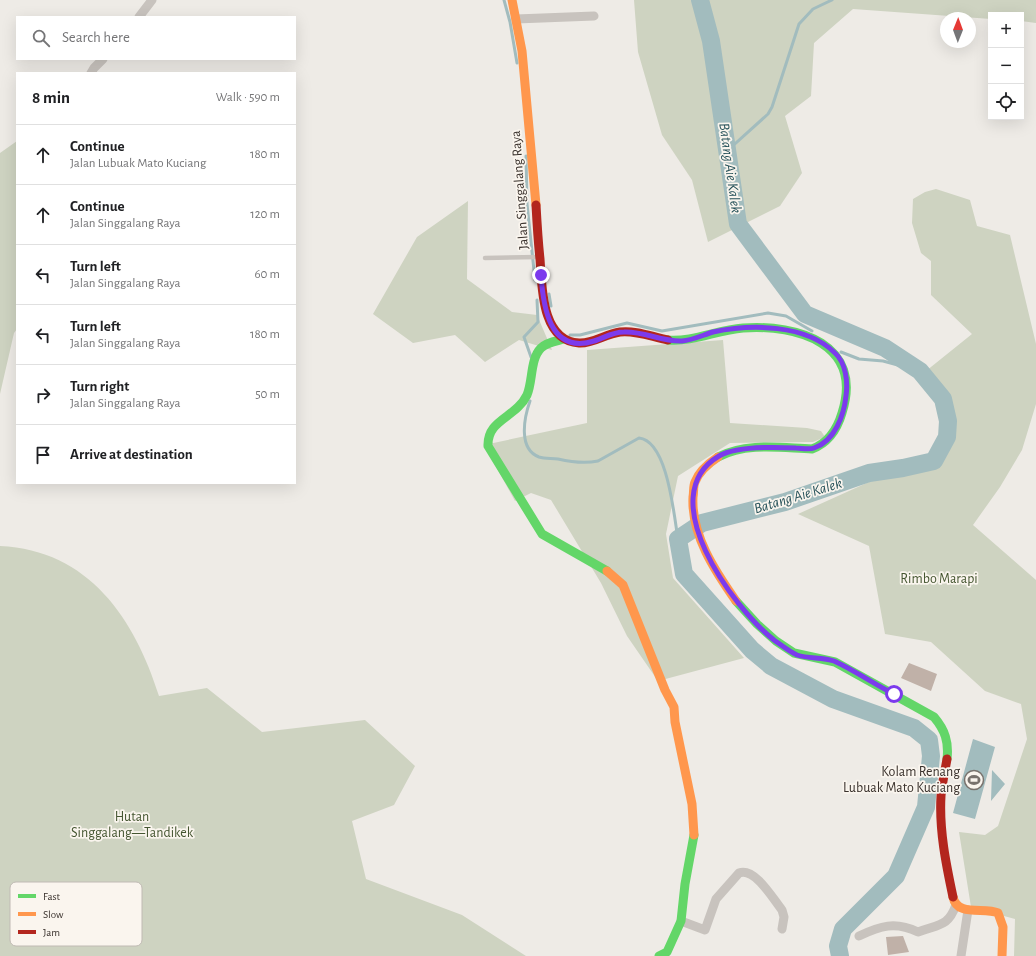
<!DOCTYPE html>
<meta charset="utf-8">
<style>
:root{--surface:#fff;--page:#f2f2f2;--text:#202124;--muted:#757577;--line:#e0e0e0}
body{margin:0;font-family:"Alegreya Sans",sans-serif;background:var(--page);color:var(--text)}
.controls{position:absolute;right:12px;top:12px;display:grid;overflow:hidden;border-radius:0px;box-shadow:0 4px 16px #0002}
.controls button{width:36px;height:36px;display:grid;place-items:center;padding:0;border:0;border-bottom:1px solid var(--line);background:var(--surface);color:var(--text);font:20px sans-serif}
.compass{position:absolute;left:940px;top:12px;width:36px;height:36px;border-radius:50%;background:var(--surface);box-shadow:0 4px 16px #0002;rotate:1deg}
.stop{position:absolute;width:12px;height:12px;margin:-9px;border:3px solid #7c3aed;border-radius:50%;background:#fff}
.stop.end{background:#7c3aed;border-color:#fff;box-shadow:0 1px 4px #0008}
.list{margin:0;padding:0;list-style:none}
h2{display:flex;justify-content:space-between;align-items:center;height:52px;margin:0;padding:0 16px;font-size:17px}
h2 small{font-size:13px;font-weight:400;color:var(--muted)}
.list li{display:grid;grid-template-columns:26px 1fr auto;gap:12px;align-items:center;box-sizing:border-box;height:60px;padding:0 16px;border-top:1px solid var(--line)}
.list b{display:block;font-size:15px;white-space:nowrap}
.list p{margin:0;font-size:13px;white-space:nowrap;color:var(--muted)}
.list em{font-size:13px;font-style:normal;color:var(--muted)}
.icon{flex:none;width:22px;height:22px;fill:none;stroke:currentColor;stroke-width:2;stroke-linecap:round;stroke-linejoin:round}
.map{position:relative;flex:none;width:1036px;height:956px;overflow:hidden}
.search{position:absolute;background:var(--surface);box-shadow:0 4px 16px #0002;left:16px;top:16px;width:280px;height:44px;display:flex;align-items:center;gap:10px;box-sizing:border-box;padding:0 14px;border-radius:0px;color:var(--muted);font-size:15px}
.panel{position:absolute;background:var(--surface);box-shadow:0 4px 16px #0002;left:16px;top:72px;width:280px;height:412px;border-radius:0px}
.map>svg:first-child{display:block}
</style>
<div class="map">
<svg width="1036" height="956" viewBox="0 0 1036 956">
<rect width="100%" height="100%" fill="#eeebe6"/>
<path fill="#ced3c1" d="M 634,0 L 1036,0 L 1036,23 L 1021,21 L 1021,15 L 991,15 L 991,19 L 853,9 L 814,43 L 811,96 L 785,116 L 802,173 L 780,206 L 708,242 L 692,180 L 662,135 L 638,52 Z
M 17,141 L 17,329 L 14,333 L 0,394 L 0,153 Z
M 936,189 L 970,200 L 977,226 L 1010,235 L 1036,344 L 1036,404 L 1022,450 L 1000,487 L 973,525 L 1036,580 L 1036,956 L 1014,956 L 1015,919 L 971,907 L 959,832 L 985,835 L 998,826 L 1027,739 L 1021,704 L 985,691 L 931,642 L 885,634 L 869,546 L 798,514 L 880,477 L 939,460 C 957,429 952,396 926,371 L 972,334 L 931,295 L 931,261 L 921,253 L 912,223 L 913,199 L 925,192 Z
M 468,201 L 467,279 L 512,312 L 537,315 L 552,350 L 519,340 L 485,362 L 455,335 L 413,343 L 373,314 L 417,237 Z
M 723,340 L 730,423 L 807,428 L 821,431 L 825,437 L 813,442 L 730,443 L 678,476 L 666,534 L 673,578 L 744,658 L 658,681 L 627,636 L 601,583 L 551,500 L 531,493 L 515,501 L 484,445 L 587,423 L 587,350 Z
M 0,546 C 89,550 135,619 159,696 L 207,688 L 262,732 L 365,720 L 415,766 L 394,805 L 352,821 L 366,879 L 462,915 L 526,956 L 0,956 Z"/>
<path fill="#a2bcbe" d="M 973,739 L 995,747 L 975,819 L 953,813 Z
M 992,770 L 1005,784 L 991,801 Z"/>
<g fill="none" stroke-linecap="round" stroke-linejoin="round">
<path stroke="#a2bcbe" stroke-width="3" d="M 504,0 L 510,22 L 517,63
M 727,151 L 768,114 L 772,107 L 799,24 L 813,9 L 832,0
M 526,156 L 527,204 L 535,280
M 549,294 L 551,306
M 570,335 L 580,335 L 627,323 L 662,331 L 768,313 L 786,316 L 812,331
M 841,352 L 859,359 L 883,361 L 920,371
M 531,357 L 524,337 L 538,322 L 537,300
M 530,401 C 524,418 518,449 539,457 C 545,459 552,458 558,459 C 571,462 584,464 598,461 L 639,438 C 668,441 674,517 678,539"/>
<path stroke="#a2bcbe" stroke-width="18" d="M 700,0 L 711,41 L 738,224 L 805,314 L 885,348 L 920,371 L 943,399 L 948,421 L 947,437 L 934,461 L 903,468 L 869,473 L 785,502 L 702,523 L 678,539 L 684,574 L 752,650 L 771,666 L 833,699 L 914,728 L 929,740 L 931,756 L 926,807 L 896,876 L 843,929 L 838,946 L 840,956"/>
</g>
<path fill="#c0b1a8" d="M 909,663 L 937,674 L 931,691 L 901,678 Z
M 903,936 L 909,952 L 888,955 L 886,937 Z"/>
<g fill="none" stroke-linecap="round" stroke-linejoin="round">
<path stroke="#c8c3be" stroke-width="4.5" d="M 485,258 L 538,257"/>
<path stroke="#c8c3be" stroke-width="9" d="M 139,17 L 152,0
M 516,19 L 594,16
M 91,73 L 94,68 L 103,59
M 681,921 L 705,930 L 716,899 L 739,873 C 755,867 773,899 782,910 L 784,917 L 782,929
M 859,936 C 880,926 895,921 918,932 C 939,924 948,927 956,905
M 961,956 L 968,910"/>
<path stroke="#63d668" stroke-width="9" d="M 564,339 C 557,341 547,342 541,348 C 530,359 533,381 527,395 C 516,418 487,419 488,446 L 542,534 L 607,571
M 668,340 C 693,342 717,330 743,328 C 798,324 864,344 842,413 C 837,430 828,443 812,449 C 781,448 747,442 718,457
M 736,601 L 757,624 L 776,641 L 794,653 L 835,662 L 934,717 C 945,730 949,742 947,759
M 659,956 L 667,952 L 681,921 L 685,884 L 694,835"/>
<path stroke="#ff974d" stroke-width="9" d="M 512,0 L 522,51 L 536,205
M 718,457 C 709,463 699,471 695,482 C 693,486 694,492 693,497 C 691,535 715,571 736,601
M 607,571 L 623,585 L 665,690 L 674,707 L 675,722 L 692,804 L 694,835
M 953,897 C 957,917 984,907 998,913 L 1003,927 L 1002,956"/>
<path stroke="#b3261e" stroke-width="9" d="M 536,205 C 537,223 538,241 540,259 C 542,286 541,341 579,343 C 593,344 605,334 620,332 C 636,330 652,337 668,340
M 947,759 C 945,771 942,783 941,796 C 939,830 946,864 953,897"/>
</g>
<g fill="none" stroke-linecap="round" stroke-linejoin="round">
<path stroke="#7c3aed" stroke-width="5" d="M 541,275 C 543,305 549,355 594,341 C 604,338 612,332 624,332 C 644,331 662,342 682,341 C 693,340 703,335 713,332 C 751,324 806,324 835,353 C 846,363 848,382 846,396 C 844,415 835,441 814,448 C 809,450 801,448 796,448 C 776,447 736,446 719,456 C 651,496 733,608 774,640 C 781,645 790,652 797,655 C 809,659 822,657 834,661 C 854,670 874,684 894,694"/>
</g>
<defs>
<symbol id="stadium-ring" viewBox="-11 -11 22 22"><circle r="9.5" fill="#faf5ee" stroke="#78726d" stroke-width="1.5"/><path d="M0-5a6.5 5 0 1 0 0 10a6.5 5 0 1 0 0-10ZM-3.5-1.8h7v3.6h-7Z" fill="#78726d"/></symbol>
</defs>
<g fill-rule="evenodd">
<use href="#stadium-ring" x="963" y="769" width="22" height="22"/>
</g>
<g text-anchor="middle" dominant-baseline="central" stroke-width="3.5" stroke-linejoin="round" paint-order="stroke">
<g font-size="14" fill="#39312c" stroke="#faf5ee">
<text transform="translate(520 190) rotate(-94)">Jalan Singgalang Raya</text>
</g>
<g font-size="14" fill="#455631" stroke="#faf5ee">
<text x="939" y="579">Rimbo Marapi</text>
<text x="132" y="817">Hutan<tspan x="132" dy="16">Singgalang—Tandikek</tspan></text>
</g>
<g font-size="14" fill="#39312c" stroke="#faf5ee" text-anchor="end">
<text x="960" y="772">Kolam Renang<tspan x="960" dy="16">Lubuak Mato Kuciang</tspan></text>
</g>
<g font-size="15" font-style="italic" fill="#245058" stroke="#faf5ee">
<text transform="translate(730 168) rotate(82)">Batang Aie Kalek</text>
<text transform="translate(798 496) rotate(-17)">Batang Aie Kalek</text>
</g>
</g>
<rect x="10" y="882" width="132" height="64" rx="6" fill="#faf5ee" stroke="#c0bab4" stroke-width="1"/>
<rect x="18" y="894" width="18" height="4" fill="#63d668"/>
<rect x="18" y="912" width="18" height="4" fill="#ff974d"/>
<rect x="18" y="930" width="18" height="4" fill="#b3261e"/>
<g font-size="11" fill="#39312c">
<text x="43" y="900">Fast</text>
<text x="43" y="918">Slow</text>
<text x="43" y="936">Jam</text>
</g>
</svg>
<div class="controls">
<button>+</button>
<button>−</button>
<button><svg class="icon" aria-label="locate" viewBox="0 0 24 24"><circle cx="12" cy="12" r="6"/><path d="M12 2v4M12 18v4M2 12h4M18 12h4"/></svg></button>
</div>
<svg class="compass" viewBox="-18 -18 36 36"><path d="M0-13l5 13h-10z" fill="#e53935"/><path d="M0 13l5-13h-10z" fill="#757577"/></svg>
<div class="stop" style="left:894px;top:694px"></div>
<div class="stop end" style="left:541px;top:275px"></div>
<div class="search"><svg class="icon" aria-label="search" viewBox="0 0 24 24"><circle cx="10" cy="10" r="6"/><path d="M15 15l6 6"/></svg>Search here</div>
<section class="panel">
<h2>8 min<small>Walk · 590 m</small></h2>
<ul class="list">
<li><svg class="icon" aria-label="ahead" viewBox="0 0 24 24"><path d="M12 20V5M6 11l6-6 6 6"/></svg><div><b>Continue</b><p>Jalan Lubuak Mato Kuciang</p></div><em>180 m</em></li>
<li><svg class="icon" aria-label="ahead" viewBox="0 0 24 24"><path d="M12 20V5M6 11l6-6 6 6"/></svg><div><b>Continue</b><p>Jalan Singgalang Raya</p></div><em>120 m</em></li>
<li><svg class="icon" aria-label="left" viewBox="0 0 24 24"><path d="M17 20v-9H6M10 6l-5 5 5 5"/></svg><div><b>Turn left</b><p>Jalan Singgalang Raya</p></div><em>60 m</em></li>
<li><svg class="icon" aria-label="left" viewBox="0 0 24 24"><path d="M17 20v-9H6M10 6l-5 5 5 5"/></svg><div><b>Turn left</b><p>Jalan Singgalang Raya</p></div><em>180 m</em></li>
<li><svg class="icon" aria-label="right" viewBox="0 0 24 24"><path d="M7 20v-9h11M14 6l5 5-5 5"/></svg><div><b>Turn right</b><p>Jalan Singgalang Raya</p></div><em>50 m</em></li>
<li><svg class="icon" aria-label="arrive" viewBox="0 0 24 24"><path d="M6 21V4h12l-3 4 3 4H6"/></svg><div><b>Arrive at destination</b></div></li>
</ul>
</section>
</div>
